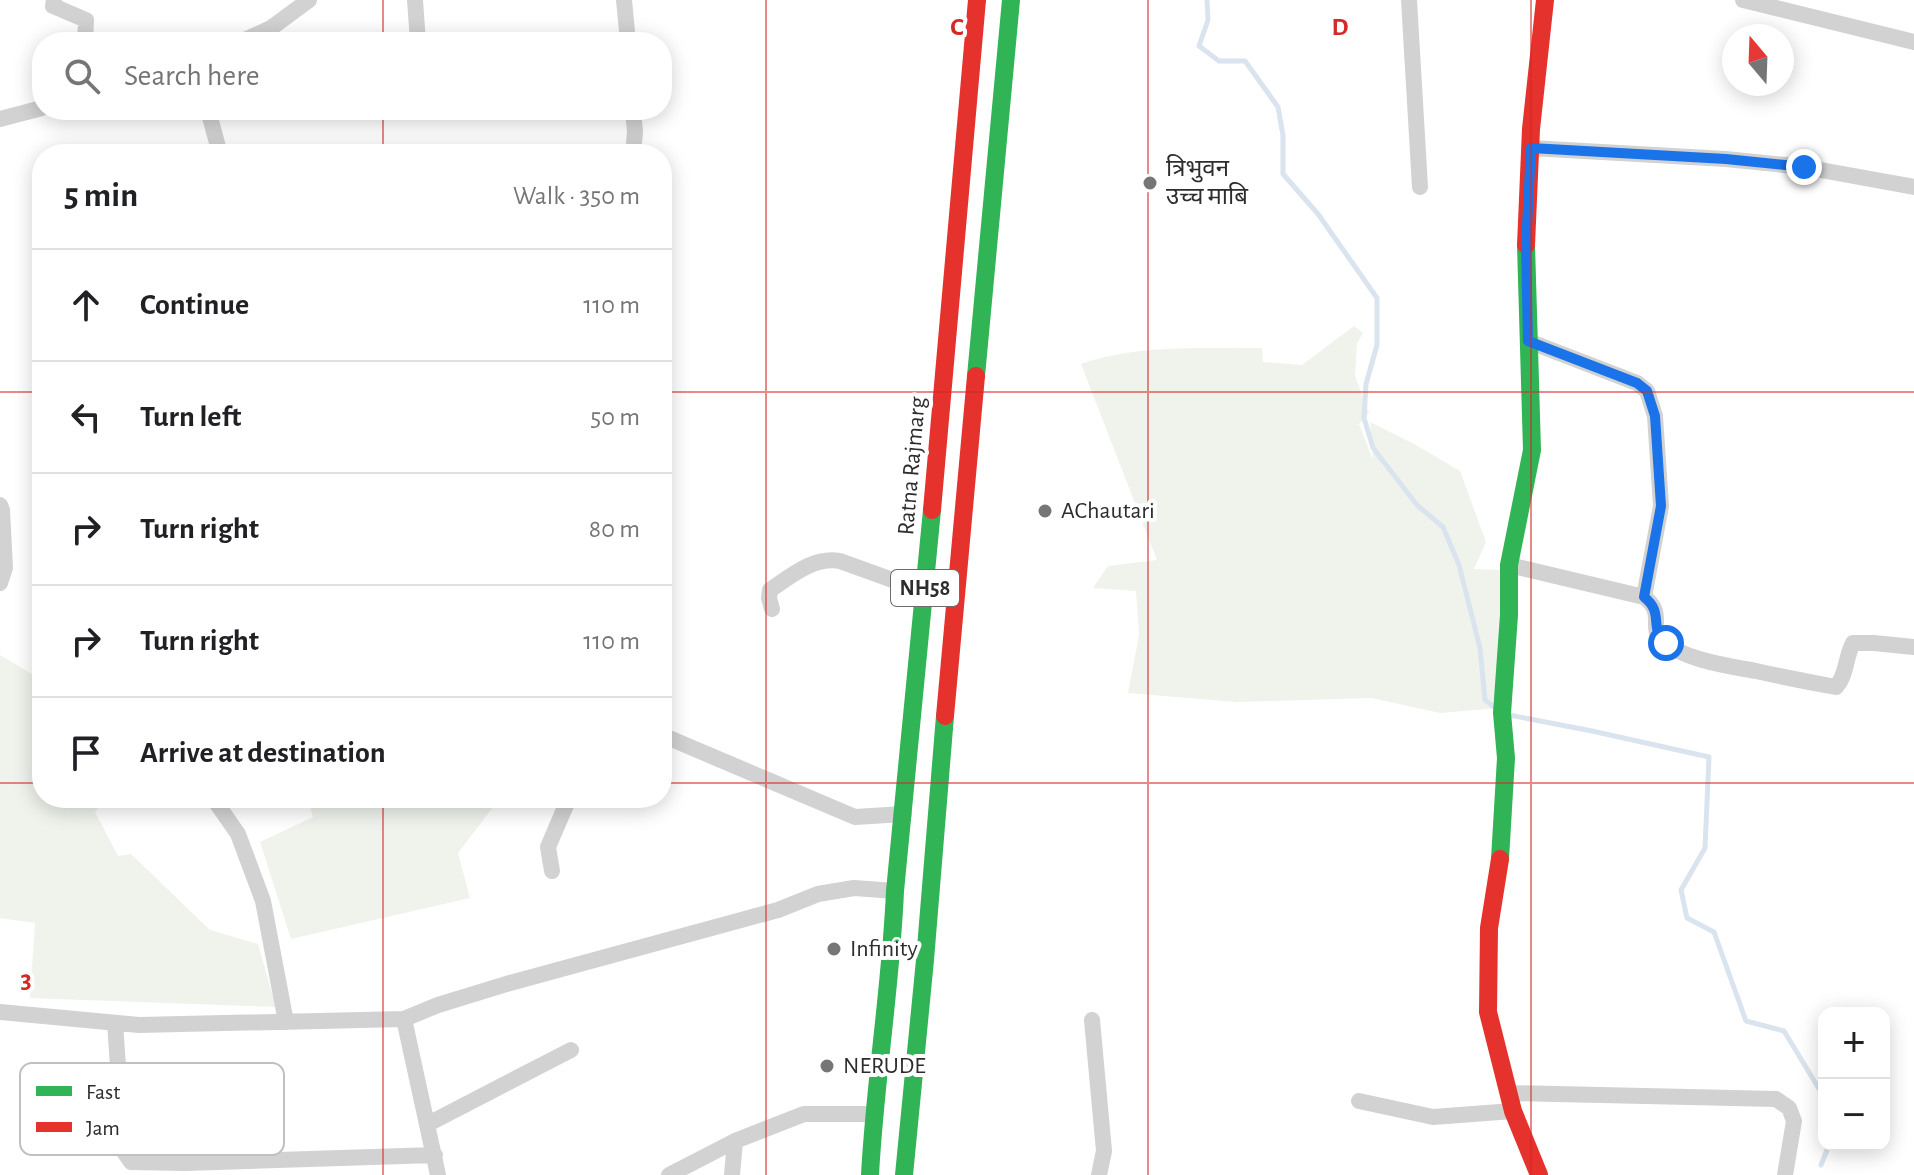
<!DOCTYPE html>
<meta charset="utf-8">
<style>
:root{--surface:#fff;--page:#f6f6f6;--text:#202124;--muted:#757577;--line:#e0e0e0}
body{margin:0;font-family:"Alegreya Sans","Noto Sans Devanagari",sans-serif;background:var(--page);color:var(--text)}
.controls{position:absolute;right:24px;bottom:24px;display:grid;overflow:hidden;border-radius:16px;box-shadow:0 4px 20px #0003}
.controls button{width:72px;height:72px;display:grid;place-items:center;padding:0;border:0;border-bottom:2px solid var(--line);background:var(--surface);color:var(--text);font:40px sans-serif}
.compass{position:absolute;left:1722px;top:24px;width:72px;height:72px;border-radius:50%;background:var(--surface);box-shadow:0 4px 20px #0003;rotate:341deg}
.stop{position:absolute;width:24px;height:24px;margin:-18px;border:6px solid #1a73e8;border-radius:50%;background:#fff}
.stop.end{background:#1a73e8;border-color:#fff;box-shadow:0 2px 8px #0008}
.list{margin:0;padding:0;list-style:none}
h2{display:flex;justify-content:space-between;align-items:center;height:104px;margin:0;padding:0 32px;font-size:34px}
h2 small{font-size:26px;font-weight:400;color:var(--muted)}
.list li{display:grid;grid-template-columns:52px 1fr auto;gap:24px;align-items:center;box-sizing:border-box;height:112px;padding:0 32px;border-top:2px solid var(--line)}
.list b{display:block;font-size:30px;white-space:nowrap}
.list em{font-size:26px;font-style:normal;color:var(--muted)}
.icon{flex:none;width:44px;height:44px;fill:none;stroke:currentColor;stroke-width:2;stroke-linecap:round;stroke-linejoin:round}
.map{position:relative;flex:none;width:1914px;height:1175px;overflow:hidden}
.search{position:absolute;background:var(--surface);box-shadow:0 4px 20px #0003;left:32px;top:32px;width:640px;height:88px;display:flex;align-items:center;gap:20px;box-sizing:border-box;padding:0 28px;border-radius:32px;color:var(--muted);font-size:30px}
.panel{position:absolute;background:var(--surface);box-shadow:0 4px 20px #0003;left:32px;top:144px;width:640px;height:664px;border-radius:32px}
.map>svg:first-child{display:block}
</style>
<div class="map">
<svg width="1914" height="1175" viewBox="0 0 1914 1175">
<rect width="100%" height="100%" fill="#fff"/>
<path fill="#eff3ec" d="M 1354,326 L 1363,333 L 1357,343 L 1355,376 L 1369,413 L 1359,424 L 1373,460 L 1370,422 L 1414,444 L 1460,471 L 1486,542 L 1474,569 L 1501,570 L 1500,708 L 1440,713 L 1372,698 L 1236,702 L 1128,693 L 1139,635 L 1136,591 L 1093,588 L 1108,566 L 1157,560 L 1081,364 C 1139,344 1202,349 1262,348 L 1263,362 L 1302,365 Z
M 0,655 L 42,680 L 42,798 L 106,798 L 95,812 L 118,856 L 131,854 L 210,930 L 258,944 L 276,1007 L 30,998 L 35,923 L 0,918 Z
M 308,798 L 495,798 L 497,802 L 458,853 L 470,898 L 291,939 L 260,842 L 313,817 Z"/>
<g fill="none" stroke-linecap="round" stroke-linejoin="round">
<path stroke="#dae4ef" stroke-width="5" d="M 1207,0 L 1208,20 L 1199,46 L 1219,61 L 1245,61 L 1278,107 L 1283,135 L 1283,174 L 1318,214 L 1377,298 L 1377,345 L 1366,384 L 1364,418 L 1373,448 L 1417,505 L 1443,527 L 1459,565 L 1480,648 L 1485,700 L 1494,707
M 1509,715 L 1592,731 L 1709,757 L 1705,848 L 1681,890 L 1687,918 L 1714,932 L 1746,1021 L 1784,1031 L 1824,1097
M 1821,1165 L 1829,1145"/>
<path stroke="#d2d2d2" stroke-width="16" d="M 54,0 L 53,6 L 86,20 L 85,42
M 415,0 L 418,42
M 624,0 L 628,42
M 1409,0 L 1420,187
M 1743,0 L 1914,42
M 240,42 L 271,28 L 309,0
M 208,110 L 220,154
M 0,119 L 42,108
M 1531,148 L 1726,159 L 1804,167 L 1914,187
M 633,154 L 635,132 L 633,110
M 1528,341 L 1637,383 L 1647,391 L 1655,416 L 1661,506 L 1644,597
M 0,505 L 2,510 L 5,568 L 0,583
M 1509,565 L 1644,597 C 1666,613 1648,627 1662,640 C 1683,660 1729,666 1756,671 C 1783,677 1809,682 1836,687 C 1847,675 1845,658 1853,643 L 1874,643 L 1914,647
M 772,609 L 769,598 L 770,590 C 791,576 814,556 840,561 L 898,582 L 925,587
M 662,735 L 855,817 L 904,814
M 213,798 L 238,834 L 263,901 L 286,1022
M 552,871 L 548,847 L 569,798
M 0,1012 L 139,1025 L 404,1019 L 438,1005 L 510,983 L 778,910 L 818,894 L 854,888 L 895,891
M 404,1019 L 438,1175
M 1092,1020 L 1104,1151 L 1099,1175
M 115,1023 L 124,1152 L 131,1162 L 185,1163 L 435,1155
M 1509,1093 L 1776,1099 L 1789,1108 L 1794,1121 L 1785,1175
M 1359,1101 L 1433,1117 L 1513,1111
M 428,1124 L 571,1050
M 669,1175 L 735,1141 L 804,1114 L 873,1114
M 732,1175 L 735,1141"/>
<path stroke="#30b455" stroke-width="18" d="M 976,376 L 1011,0
M 1500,859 L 1506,758 L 1502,713 L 1509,615 L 1509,565 L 1532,450 L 1526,245
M 870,1175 C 875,1080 891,986 895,891 L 932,510
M 904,1175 L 925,960 L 945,716"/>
<path stroke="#e5322d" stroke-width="18" d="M 1526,245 L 1531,129 L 1545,0
M 932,510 L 977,0
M 945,716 L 976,376
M 1500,859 L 1489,928 L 1488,1012 L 1513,1111 L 1539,1175"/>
</g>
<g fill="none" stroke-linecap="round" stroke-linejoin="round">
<path stroke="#1a73e8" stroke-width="10" d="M 1666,643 C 1648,628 1665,613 1644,597 L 1661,506 L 1655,416 L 1647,391 L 1637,383 L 1528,341 L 1526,246 L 1531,148 L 1726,159 L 1804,167"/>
</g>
<path fill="none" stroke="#d62828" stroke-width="2" stroke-opacity="0.55" d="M 383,0 L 383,42M 766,0 L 766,1175M 1148,0 L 1148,1175M 1531,0 L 1531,1175M 383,110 L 383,154M 0,392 L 42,392M 662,392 L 1914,392M 0,783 L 42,783M 662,783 L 1914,783M 383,798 L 383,1175"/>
<g fill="#767676" stroke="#fff" stroke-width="3">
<circle cx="1150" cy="183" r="8"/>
<circle cx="1045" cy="511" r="8"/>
<circle cx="834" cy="949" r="8"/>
<circle cx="827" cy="1066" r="8"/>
</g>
<g text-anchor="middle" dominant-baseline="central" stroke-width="8" stroke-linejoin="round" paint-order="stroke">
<rect fill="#fff" stroke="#6c6c6c" stroke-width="2" x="891" y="570" width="68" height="36" rx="6"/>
<g font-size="22" font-weight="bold" fill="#2d2d2d">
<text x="925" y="588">NH58</text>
</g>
<g font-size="24" fill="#2d2d2d" stroke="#fff" text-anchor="start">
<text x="1166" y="169">त्रिभुवन<tspan x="1166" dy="28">उच्च माबि</tspan></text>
<text x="1061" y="511">AChautari</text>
<text x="850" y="949">Infinity</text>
<text x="843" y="1066">NERUDE</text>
</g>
<g font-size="24" fill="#2d2d2d" stroke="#fff">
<text transform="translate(912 466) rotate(-85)">Ratna Rajmarg</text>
</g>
</g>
<rect x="20" y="1063" width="264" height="92" rx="12" fill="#fff" stroke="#c0c0c0" stroke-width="2"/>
<rect x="36" y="1086" width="36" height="10" fill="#30b455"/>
<rect x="36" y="1122" width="36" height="10" fill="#e5322d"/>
<g font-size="22" fill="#2d2d2d">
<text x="86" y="1099">Fast</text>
<text x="86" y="1135">Jam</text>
</g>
<g font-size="26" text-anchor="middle" font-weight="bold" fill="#d62828" stroke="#fff" stroke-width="8" stroke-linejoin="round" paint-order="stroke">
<text x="957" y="35">C</text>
<text x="1340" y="35">D</text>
<text x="26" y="988">3</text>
</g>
</svg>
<div class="controls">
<button>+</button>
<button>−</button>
</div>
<svg class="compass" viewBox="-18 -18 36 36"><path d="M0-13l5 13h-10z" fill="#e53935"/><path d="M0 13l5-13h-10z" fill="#757577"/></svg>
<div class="stop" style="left:1666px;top:643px"></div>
<div class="stop end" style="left:1804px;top:167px"></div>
<div class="search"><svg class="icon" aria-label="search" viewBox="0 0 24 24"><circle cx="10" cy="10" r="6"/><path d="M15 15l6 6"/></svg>Search here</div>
<section class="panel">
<h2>5 min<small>Walk · 350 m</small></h2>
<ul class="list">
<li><svg class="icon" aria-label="ahead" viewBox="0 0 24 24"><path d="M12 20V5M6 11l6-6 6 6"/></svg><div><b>Continue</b></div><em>110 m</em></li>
<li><svg class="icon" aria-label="left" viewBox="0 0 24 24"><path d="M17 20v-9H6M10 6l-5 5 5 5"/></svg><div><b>Turn left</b></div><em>50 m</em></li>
<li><svg class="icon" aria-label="right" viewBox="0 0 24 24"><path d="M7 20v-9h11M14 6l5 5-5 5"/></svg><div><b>Turn right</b></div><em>80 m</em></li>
<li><svg class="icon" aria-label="right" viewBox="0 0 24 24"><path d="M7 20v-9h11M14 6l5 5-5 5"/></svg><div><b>Turn right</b></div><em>110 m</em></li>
<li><svg class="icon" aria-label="arrive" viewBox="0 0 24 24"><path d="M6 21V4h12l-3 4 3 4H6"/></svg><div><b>Arrive at destination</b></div></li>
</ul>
</section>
</div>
